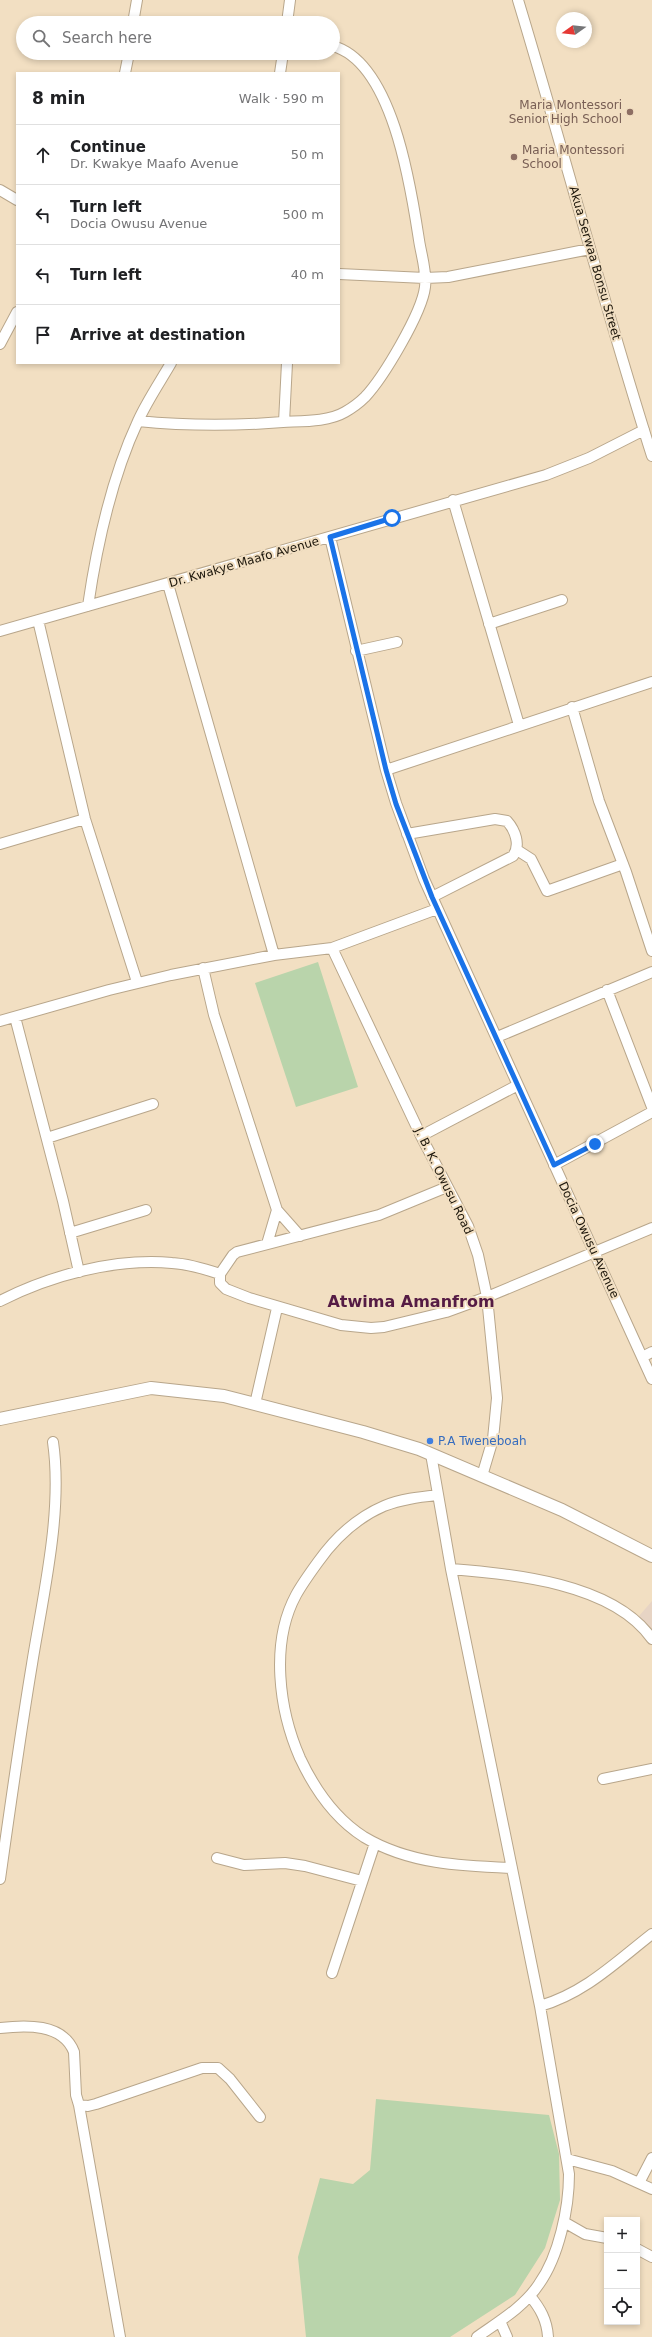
<!DOCTYPE html>
<meta charset="utf-8">
<style>
:root{--surface:#fff;--page:#f2f2f2;--text:#202124;--muted:#757577;--line:#e0e0e0}
body{margin:0;font-family:"DejaVu Sans",sans-serif;background:var(--page);color:var(--text)}
.controls{position:absolute;right:12px;bottom:12px;display:grid;overflow:hidden;border-radius:0px;box-shadow:0 2px 6px #0003}
.controls button{width:36px;height:36px;display:grid;place-items:center;padding:0;border:0;border-bottom:1px solid var(--line);background:var(--surface);color:var(--text);font:20px sans-serif}
.compass{position:absolute;left:556px;top:12px;width:36px;height:36px;border-radius:50%;background:var(--surface);box-shadow:0 2px 6px #0003;rotate:255deg}
.stop{position:absolute;width:12px;height:12px;margin:-9px;border:3px solid #1a73e8;border-radius:50%;background:#fff}
.stop.end{background:#1a73e8;border-color:#fff;box-shadow:0 1px 4px #0008}
.list{margin:0;padding:0;list-style:none}
h2{display:flex;justify-content:space-between;align-items:center;height:52px;margin:0;padding:0 16px;font-size:17px}
h2 small{font-size:13px;font-weight:400;color:var(--muted)}
.list li{display:grid;grid-template-columns:26px 1fr auto;gap:12px;align-items:center;box-sizing:border-box;height:60px;padding:0 16px;border-top:1px solid var(--line)}
.list b{display:block;font-size:15px;white-space:nowrap}
.list p{margin:0;font-size:13px;white-space:nowrap;color:var(--muted)}
.list em{font-size:13px;font-style:normal;color:var(--muted)}
.icon{flex:none;width:22px;height:22px;fill:none;stroke:currentColor;stroke-width:2;stroke-linecap:round;stroke-linejoin:round}
.map{position:relative;flex:none;width:652px;height:2337px;overflow:hidden}
.search{position:absolute;background:var(--surface);box-shadow:0 2px 6px #0003;left:16px;top:16px;width:324px;height:44px;display:flex;align-items:center;gap:10px;box-sizing:border-box;padding:0 14px;border-radius:22px;color:var(--muted);font-size:15px}
.panel{position:absolute;background:var(--surface);box-shadow:0 2px 6px #0003;left:16px;top:72px;width:324px;height:292px;border-radius:0px}
.map>svg:first-child{display:block}
</style>
<div class="map">
<svg width="652" height="2337" viewBox="0 0 652 2337">
<rect width="100%" height="100%" fill="#f2dfc2"/>
<path fill="#e7d4c4" d="M 652,1601 L 652,1635 L 639,1616 Z"/>
<path fill="#b9d4ab" d="M 318,962 L 358,1087 L 296,1107 L 255,983 Z
M 376,2099 L 549,2115 L 559,2154 L 560,2200 L 545,2248 L 515,2295 L 450,2337 L 306,2337 L 298,2257 L 320,2178 L 353,2184 L 370,2170 Z"/>
<g fill="none" stroke-linecap="round" stroke-linejoin="round">
<defs>
<path id="minor" d="M 518,0 C 564,152 604,305 652,456
M 133,23 L 137,0
M 287,23 L 290,0
M 125,73 L 129,53
M 280,73 L 283,53
M 0,190 L 17,200
M 339,274 L 425,278 L 448,277 L 590,249
M 0,344 L 17,312
M 138,421 C 187,426 234,426 283,422 C 302,421 328,422 345,412 C 352,408 359,403 365,397 C 383,378 422,313 425,287 C 427,272 421,254 419,240 C 411,188 393,63 333,46
M 284,422 L 287,363
M 453,500 L 519,725
M 330,537 L 386,770 L 396,803 L 424,879 L 652,1379
M 168,584 L 274,955
M 88,606 C 97,544 111,479 138,421 C 147,401 160,382 171,363
M 38,620 L 85,819 L 137,982
M 489,624 L 562,600
M 0,631 L 546,475 L 589,458 L 644,430
M 356,651 L 397,642
M 572,707 L 599,801 L 626,872 L 652,951
M 386,770 L 652,682
M 407,834 L 495,819 L 507,821 C 515,830 521,845 513,856 L 432,897
M 0,844 L 85,819
M 517,850 L 531,859 L 547,891 L 623,864
M 332,948 L 421,1136 L 468,1226 L 478,1255 L 487,1297 L 497,1398 L 493,1439 L 482,1476
M 203,968 L 214,1015 L 277,1210 L 300,1236
M 607,990 L 652,1107
M 15,1017 L 63,1201 L 79,1272
M 0,1021 L 109,990 L 171,975 L 274,955 L 332,948 L 437,909
M 497,1037 L 652,972
M 421,1136 L 518,1085
M 47,1138 L 153,1104
M 554,1165 L 652,1112
M 70,1233 L 146,1210
M 267,1244 L 277,1210
M 220,1274 L 233,1255 L 237,1252 L 379,1215 L 447,1187
M 0,1301 C 51,1275 115,1258 172,1263 C 189,1264 205,1269 220,1274 L 220,1283 L 226,1289 L 249,1298 L 341,1325 L 371,1328 L 384,1327 L 446,1312 L 487,1297 L 652,1228
M 642,1357 L 652,1352
M 255,1404 L 277,1308
M 431,1454 L 451,1569 L 540,2006 L 569,2174 C 569,2208 559,2256 539,2284 C 524,2307 498,2322 477,2337
M 438,1495 C 420,1497 401,1499 384,1506 C 356,1518 335,1538 318,1562 C 310,1573 302,1584 296,1595 C 270,1643 279,1710 300,1758 C 315,1790 334,1818 364,1837 C 409,1864 461,1866 512,1868
M 451,1569 C 513,1574 613,1583 652,1639
M 603,1779 L 652,1769
M 217,1858 L 244,1865 L 285,1863 L 305,1866 L 362,1881
M 0,1879 C 10,1808 20,1736 32,1664 C 43,1595 63,1512 53,1442
M 332,1973 L 375,1843
M 540,2006 C 585,1993 616,1962 652,1934
M 0,2028 C 25,2025 63,2023 74,2052 L 76,2095 L 79,2105 L 88,2106 L 96,2104 L 202,2068 L 218,2068 L 230,2079 L 260,2117
M 79,2105 L 120,2337
M 567,2159 L 612,2171 L 652,2189
M 639,2183 L 652,2158
M 564,2222 L 585,2234 L 607,2238
M 637,2249 L 652,2257
M 530,2296 C 540,2308 547,2320 548,2337
M 500,2321 L 507,2337"/>
<path id="tertiary" d="M 0,1419 L 151,1388 L 224,1396 L 363,1432 L 419,1449 L 562,1510 L 652,1556"/>
</defs>
<use href="#minor" stroke="#b8a68b" stroke-width="12"/>
<use href="#tertiary" stroke="#b8a68b" stroke-width="14"/>
<use href="#minor" stroke="#fff" stroke-width="10"/>
<use href="#tertiary" stroke="#fff" stroke-width="12"/>
</g>
<g fill="none" stroke-linecap="round" stroke-linejoin="round">
<path stroke="#1a73e8" stroke-width="5" d="M 392,518 L 330,537 L 386,770 L 396,804 L 432,897 L 554,1165 L 595,1144"/>
</g>
<g fill="#8d6e63" stroke="#f2dfc2" stroke-width="1.5">
<circle cx="630" cy="112" r="4"/>
<circle cx="514" cy="157" r="4"/>
</g>
<circle fill="#3f7fe0" stroke="#f2dfc2" stroke-width="1.5" cx="430" cy="1441" r="4"/>
<g text-anchor="middle" dominant-baseline="central" stroke-width="4" stroke-linejoin="round" paint-order="stroke">
<g font-size="12" fill="#785e54" stroke="#f2dfc2" text-anchor="end">
<text x="622" y="105">Maria Montessori<tspan x="622" dy="14">Senior High School</tspan></text>
<text x="522" y="150" text-anchor="start">Maria Montessori<tspan x="522" dy="14">School</tspan></text>
</g>
<g font-size="12" fill="#1b150a" stroke="#f2dfc2">
<text transform="translate(595 263) rotate(74)">Akua Serwaa Bonsu Street</text>
<text transform="translate(244 562) rotate(-16)">Dr. Kwakye Maafo Avenue</text>
<text transform="translate(444 1181) rotate(64)">J. B. K. Owusu Road</text>
<text transform="translate(589 1240) rotate(65)">Docia Owusu Avenue</text>
</g>
<g font-size="12" fill="#366cbe" stroke="#f2dfc2" text-anchor="start">
<text x="438" y="1441">P.A Tweneboah</text>
</g>
<g font-size="16" font-weight="bold" fill="#551b44" stroke="#f2dfc2">
<text x="411" y="1301">Atwima Amanfrom</text>
</g>
</g>
</svg>
<div class="controls">
<button>+</button>
<button>−</button>
<button><svg class="icon" aria-label="locate" viewBox="0 0 24 24"><circle cx="12" cy="12" r="6"/><path d="M12 2v4M12 18v4M2 12h4M18 12h4"/></svg></button>
</div>
<svg class="compass" viewBox="-18 -18 36 36"><path d="M0-13l5 13h-10z" fill="#e53935"/><path d="M0 13l5-13h-10z" fill="#757577"/></svg>
<div class="stop" style="left:392px;top:518px"></div>
<div class="stop end" style="left:595px;top:1144px"></div>
<div class="search"><svg class="icon" aria-label="search" viewBox="0 0 24 24"><circle cx="10" cy="10" r="6"/><path d="M15 15l6 6"/></svg>Search here</div>
<section class="panel">
<h2>8 min<small>Walk · 590 m</small></h2>
<ul class="list">
<li><svg class="icon" aria-label="ahead" viewBox="0 0 24 24"><path d="M12 20V5M6 11l6-6 6 6"/></svg><div><b>Continue</b><p>Dr. Kwakye Maafo Avenue</p></div><em>50 m</em></li>
<li><svg class="icon" aria-label="left" viewBox="0 0 24 24"><path d="M17 20v-9H6M10 6l-5 5 5 5"/></svg><div><b>Turn left</b><p>Docia Owusu Avenue</p></div><em>500 m</em></li>
<li><svg class="icon" aria-label="left" viewBox="0 0 24 24"><path d="M17 20v-9H6M10 6l-5 5 5 5"/></svg><div><b>Turn left</b></div><em>40 m</em></li>
<li><svg class="icon" aria-label="arrive" viewBox="0 0 24 24"><path d="M6 21V4h12l-3 4 3 4H6"/></svg><div><b>Arrive at destination</b></div></li>
</ul>
</section>
</div>
